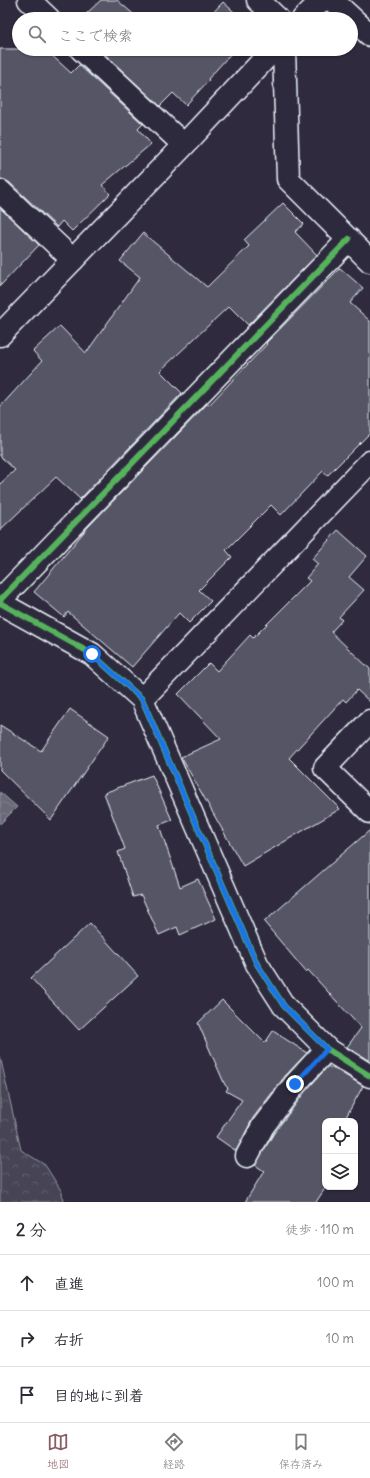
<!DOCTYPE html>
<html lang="ja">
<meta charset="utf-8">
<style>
:root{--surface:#fff;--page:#f7f7f7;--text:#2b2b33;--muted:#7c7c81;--line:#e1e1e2;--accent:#8a5d65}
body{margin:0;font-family:Delius,"Klee One",sans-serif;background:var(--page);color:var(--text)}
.controls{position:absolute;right:12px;bottom:12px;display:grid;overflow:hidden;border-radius:8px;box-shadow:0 1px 3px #0004}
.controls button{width:36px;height:36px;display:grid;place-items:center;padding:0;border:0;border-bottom:1px solid var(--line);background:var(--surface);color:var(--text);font:20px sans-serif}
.stop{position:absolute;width:12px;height:12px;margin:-9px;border:3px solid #1a73e8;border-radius:50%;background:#fff}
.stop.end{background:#1a73e8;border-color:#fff;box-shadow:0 1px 4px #0008}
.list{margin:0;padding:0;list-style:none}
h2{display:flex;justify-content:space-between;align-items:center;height:52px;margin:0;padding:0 16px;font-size:17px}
h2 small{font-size:13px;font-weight:400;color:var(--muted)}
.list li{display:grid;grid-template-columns:26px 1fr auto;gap:12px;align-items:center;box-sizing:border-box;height:56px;padding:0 16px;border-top:1px solid var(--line)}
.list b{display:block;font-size:15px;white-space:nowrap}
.list em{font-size:13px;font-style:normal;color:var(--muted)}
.icon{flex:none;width:22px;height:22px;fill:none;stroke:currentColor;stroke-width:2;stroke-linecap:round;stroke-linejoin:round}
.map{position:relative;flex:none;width:370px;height:1202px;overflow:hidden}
.search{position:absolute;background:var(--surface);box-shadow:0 1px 3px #0004;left:12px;right:12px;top:12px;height:44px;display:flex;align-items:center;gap:10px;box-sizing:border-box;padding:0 14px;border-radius:22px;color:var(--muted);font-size:15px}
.sheet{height:220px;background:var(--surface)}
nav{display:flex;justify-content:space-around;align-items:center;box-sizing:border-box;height:56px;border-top:1px solid var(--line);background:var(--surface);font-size:11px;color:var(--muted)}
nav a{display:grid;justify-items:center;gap:2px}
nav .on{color:var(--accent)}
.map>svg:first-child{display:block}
</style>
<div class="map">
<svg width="370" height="1202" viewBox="0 0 370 1202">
<defs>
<pattern id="forest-crowns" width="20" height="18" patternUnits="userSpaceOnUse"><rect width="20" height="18" fill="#464455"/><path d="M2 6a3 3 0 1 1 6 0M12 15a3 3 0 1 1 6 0" fill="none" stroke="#615f6e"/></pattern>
<pattern id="water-waves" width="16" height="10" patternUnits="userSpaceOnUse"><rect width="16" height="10" fill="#696978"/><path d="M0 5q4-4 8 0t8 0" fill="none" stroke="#7e7f8c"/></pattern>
</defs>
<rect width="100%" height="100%" fill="#2f2a3d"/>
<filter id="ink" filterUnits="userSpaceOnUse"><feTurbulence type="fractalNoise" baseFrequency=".025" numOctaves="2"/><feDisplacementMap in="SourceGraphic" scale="8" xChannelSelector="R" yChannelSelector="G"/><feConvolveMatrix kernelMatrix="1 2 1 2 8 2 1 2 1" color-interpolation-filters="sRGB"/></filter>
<g filter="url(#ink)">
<path fill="url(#forest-crowns)" stroke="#979aa6" d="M 0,1056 L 21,1150 L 45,1165 L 62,1192 L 63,1202 L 0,1202 Z"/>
<path fill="url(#water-waves)" stroke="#9c9fab" d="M 0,792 L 17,807 L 0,824 Z"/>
<path fill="#575565" stroke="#e8f1f8" d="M 101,0 L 117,0 L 139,19 L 91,19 L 86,14 Z
M 223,2 L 242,19 L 207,19 Z
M 0,49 L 45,49 L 71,73 L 79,65 L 143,124 L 138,129 L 151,144 L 102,185 L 110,194 L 72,231 L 62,221 L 57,227 L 9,182 L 0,179 Z
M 99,49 L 174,49 L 177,52 L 180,49 L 235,49 L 208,79 L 209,80 L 186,105 L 173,93 L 160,106 Z
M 283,203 L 304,224 L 295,232 L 317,255 L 248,325 L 229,306 L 160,371 L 182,393 L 80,499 L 56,477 L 0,530 L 0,484 L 15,470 L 0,456 L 0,407 L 42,361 L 33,351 L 60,326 L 86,353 L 140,277 L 120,261 L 143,233 L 207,287 L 249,246 L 244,240 Z
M 0,208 L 39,245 L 0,286 Z
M 340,268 L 363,288 L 350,303 L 370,321 L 370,433 L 327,476 L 323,471 L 281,515 L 271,505 L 226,550 L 232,557 L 199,590 L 211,601 L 189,623 L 179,613 L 132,667 L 68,612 L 64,617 L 34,592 L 88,527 L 207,404 L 209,405 L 267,344 L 266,343 Z
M 338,530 L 367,556 L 349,577 L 364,590 L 339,617 L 342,620 L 331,632 L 370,669 L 370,702 L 357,690 L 346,702 L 343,699 L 289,758 L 340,809 L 243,866 L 181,757 L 221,739 L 178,694 L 209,663 L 217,671 L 250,635 L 253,638 L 310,581 L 306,578 L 318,564 L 312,559 Z
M 70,709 L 109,736 L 51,820 L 0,770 L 0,725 L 41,751 Z
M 152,775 L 172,820 L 159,825 L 180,887 L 198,879 L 216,919 L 180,935 L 177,927 L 159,935 L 141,895 L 133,897 L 118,852 L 125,849 L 104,793 Z
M 370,830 L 370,1061 L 347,1047 L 361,1028 L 308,970 L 306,972 L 264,922 Z
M 90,923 L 138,976 L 79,1030 L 31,978 Z
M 222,1000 L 265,1043 L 273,1031 L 307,1053 L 285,1076 L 253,1118 L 236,1151 L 216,1137 L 242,1100 L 226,1091 L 228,1088 L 225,1085 L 198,1023 Z
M 328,1066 L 331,1068 L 332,1067 L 363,1086 L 346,1117 L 352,1121 L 325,1121 L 326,1187 L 316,1202 L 245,1202 L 264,1171 L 255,1165 L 274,1133 L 305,1092 Z"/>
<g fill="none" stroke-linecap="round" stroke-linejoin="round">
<defs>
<path id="street" d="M 29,0 L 49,19
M 258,0 L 278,19
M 332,0 L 370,35
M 303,19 L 322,0
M 81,49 L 184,145
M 284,49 L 288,179 L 370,261
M 0,191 L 73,260
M 0,335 L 184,145 L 274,49
M 0,600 L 349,239
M 0,603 L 92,654 L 142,699 L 257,964 L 284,1006 L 327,1049 L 370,1076
M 142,699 L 370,462
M 370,721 L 325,768 L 370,812
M 247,1156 L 263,1126 L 295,1084 L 327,1049"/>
</defs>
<use href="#street" stroke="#e8f1f8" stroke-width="25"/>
<use href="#street" stroke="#2f2a3d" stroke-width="22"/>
<defs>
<path id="cycleway" d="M 0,600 L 349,239
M 0,603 L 92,654 L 142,699 L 257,964 L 284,1006 L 327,1049 L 370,1076"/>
</defs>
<use href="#cycleway" stroke="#2f2a3d" stroke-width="8"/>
<use href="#cycleway" stroke="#56b35d" stroke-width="6"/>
</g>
</g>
<g fill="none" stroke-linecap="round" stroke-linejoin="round" filter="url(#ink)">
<path stroke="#1a73e8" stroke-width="5" d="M 92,654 L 142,699 L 257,964 L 284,1006 L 327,1049 L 295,1084"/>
</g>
</svg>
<div class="controls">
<button><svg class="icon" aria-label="locate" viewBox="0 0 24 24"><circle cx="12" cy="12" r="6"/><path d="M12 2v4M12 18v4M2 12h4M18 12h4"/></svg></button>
<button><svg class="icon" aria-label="layers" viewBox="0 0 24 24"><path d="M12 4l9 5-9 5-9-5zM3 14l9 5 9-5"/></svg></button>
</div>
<div class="stop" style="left:92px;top:654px"></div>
<div class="stop end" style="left:295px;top:1084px"></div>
<div class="search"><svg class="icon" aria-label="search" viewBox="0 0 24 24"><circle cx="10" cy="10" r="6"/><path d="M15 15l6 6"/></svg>ここで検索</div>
</div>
<section class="sheet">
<h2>2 分<small>徒歩 · 110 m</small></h2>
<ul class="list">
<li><svg class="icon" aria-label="ahead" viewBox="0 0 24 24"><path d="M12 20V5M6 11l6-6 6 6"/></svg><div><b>直進</b></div><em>100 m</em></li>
<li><svg class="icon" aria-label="right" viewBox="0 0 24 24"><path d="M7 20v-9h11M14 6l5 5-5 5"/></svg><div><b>右折</b></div><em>10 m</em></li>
<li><svg class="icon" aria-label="arrive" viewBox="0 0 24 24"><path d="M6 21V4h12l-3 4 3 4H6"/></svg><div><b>目的地に到着</b></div></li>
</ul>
</section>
<nav>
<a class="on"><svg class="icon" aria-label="map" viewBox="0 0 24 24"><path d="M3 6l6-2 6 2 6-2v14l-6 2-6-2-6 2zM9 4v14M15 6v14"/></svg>地図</a>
<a><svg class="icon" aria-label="directions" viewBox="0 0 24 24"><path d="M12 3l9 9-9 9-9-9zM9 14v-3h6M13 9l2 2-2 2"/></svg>経路</a>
<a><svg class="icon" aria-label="saved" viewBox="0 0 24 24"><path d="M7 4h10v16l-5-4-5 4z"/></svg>保存済み</a>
</nav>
